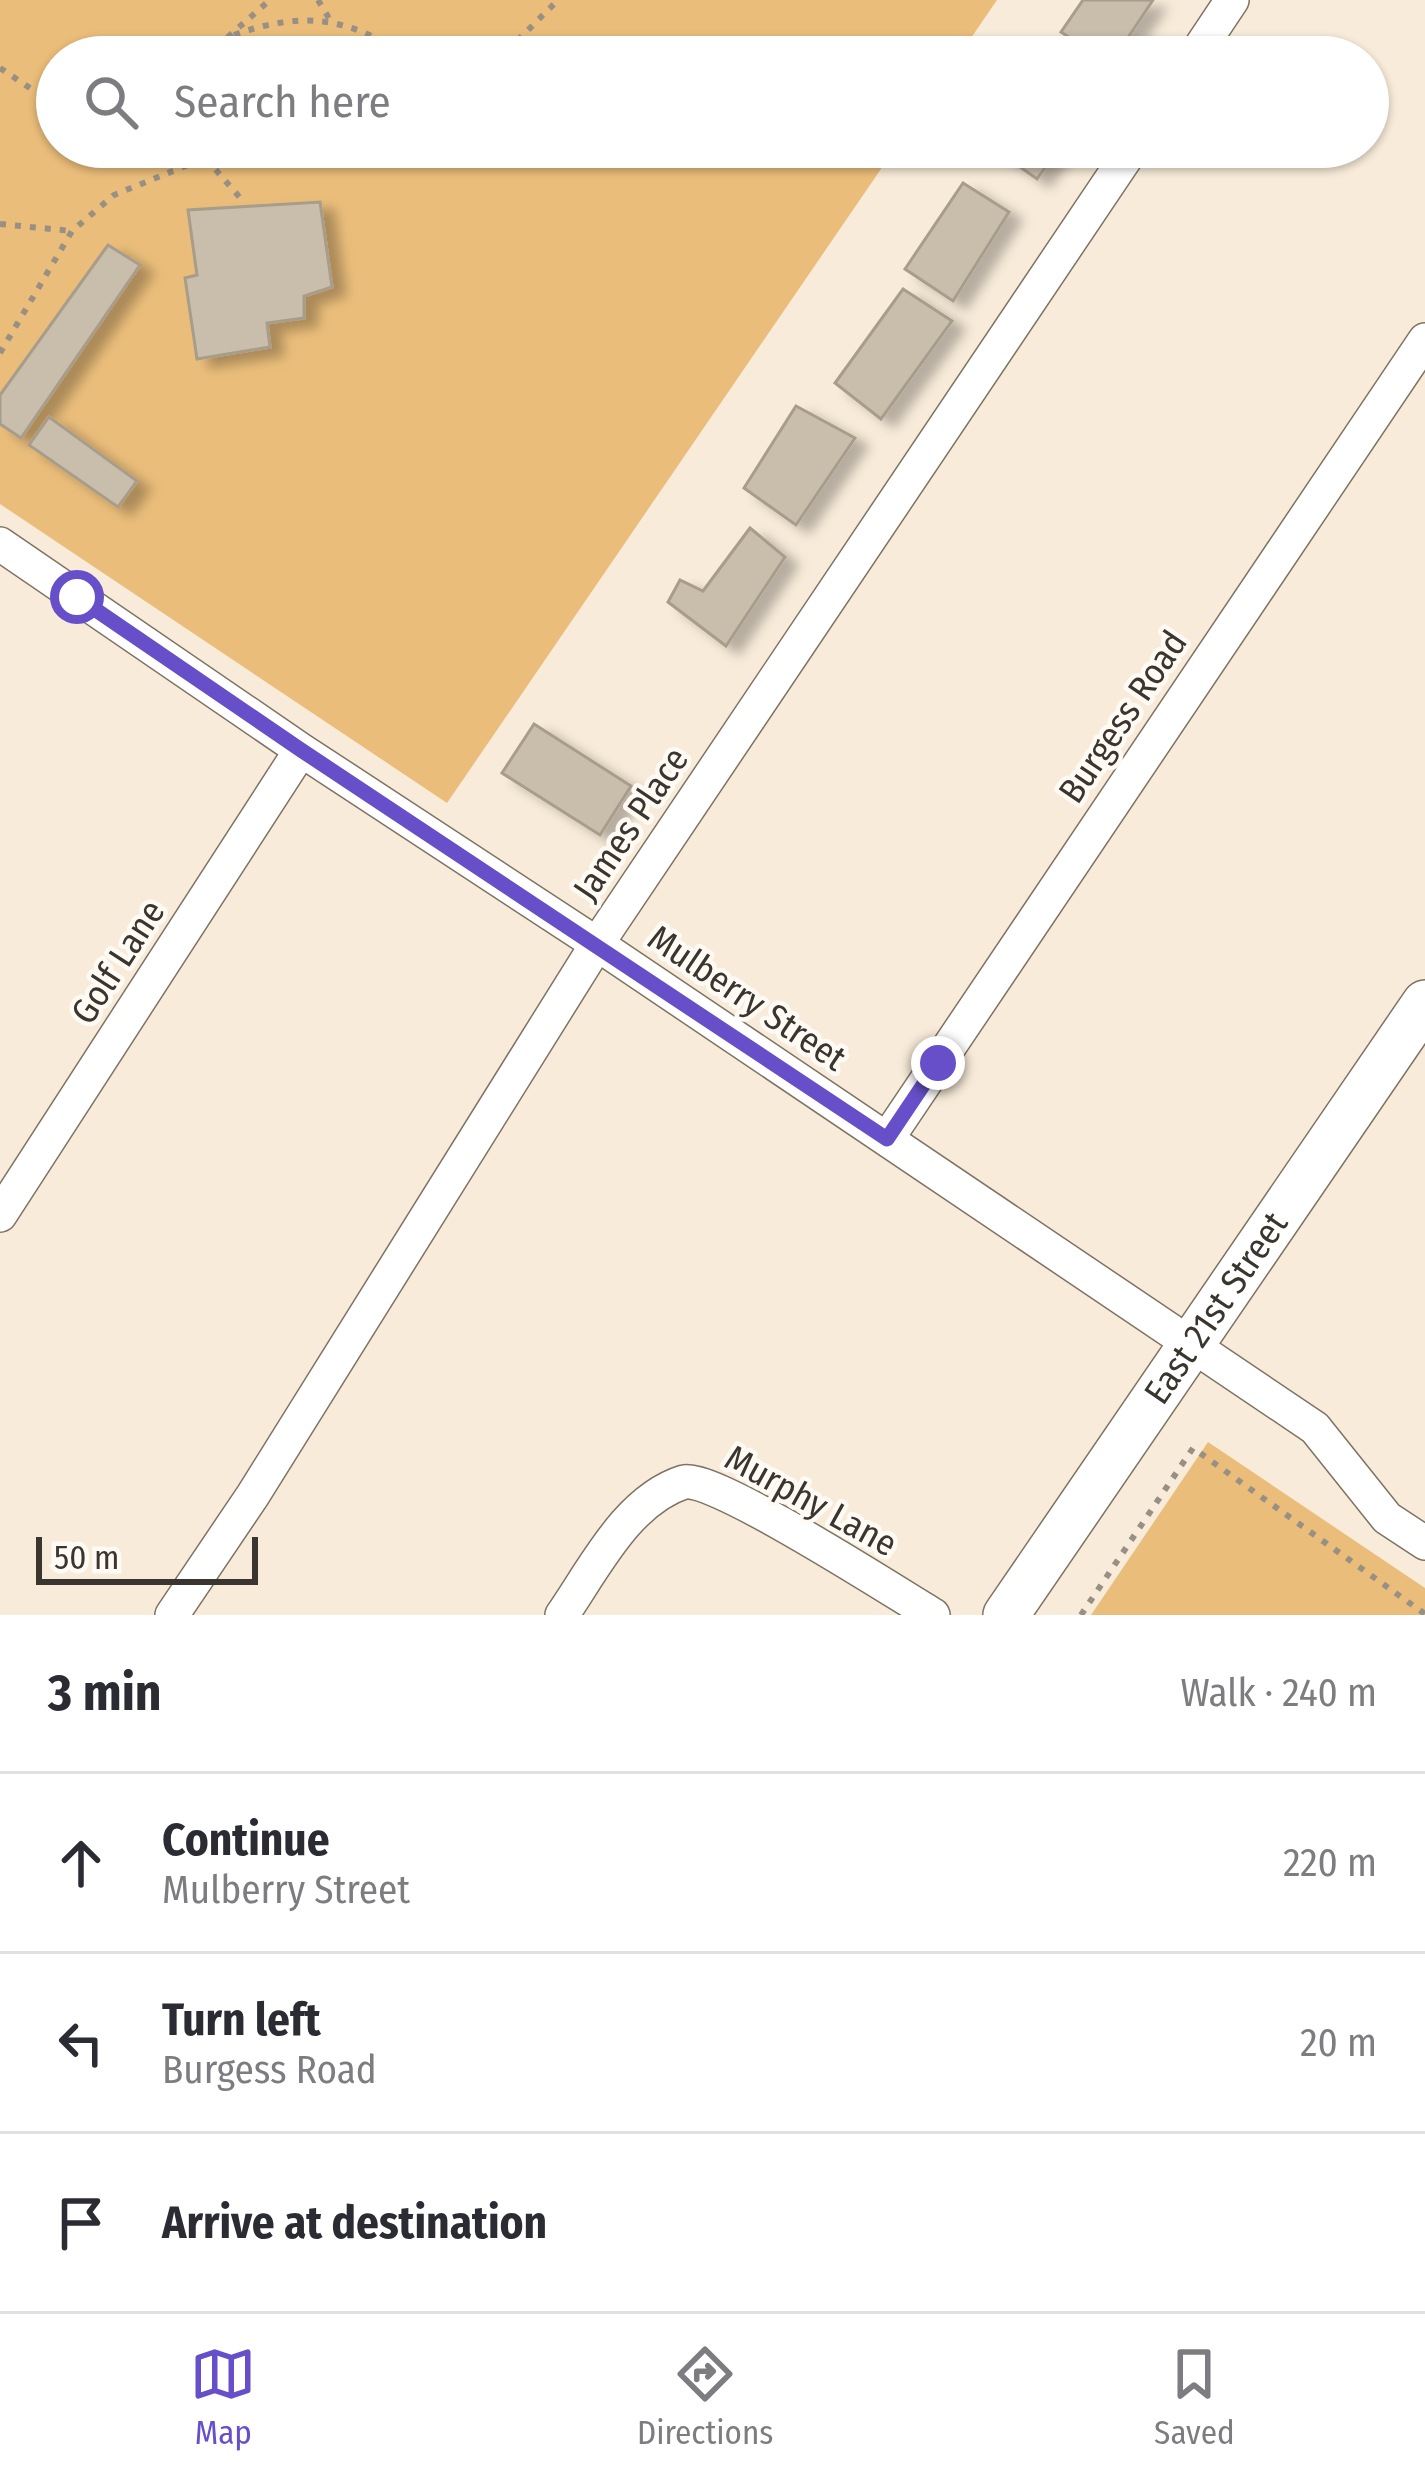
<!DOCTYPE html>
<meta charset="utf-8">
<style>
:root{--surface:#fff;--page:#f2f2f3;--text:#2b2b33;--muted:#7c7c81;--line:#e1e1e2;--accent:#664fc8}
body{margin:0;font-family:"Fira Sans Condensed",sans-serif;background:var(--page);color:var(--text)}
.scale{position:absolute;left:36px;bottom:30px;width:222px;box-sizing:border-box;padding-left:12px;border:6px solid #3a352e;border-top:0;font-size:33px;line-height:42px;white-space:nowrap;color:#3a352e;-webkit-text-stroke:9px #fffaf3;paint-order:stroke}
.stop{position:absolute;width:36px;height:36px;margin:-27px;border:9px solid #664fc8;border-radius:50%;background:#fff}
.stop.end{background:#664fc8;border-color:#fff;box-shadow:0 3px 12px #0008}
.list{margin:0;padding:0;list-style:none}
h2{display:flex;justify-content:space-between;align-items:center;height:156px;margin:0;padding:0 48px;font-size:51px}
h2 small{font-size:39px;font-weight:400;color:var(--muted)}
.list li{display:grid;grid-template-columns:78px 1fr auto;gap:36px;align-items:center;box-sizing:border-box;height:180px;padding:0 48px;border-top:3px solid var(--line)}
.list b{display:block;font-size:45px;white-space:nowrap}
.list p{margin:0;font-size:39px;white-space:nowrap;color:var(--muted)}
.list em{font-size:39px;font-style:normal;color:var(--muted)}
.icon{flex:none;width:66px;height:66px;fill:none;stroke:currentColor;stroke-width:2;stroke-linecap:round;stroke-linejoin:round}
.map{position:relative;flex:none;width:1425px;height:1615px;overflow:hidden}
.search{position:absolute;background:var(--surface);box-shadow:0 3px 9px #0004;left:36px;right:36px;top:36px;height:132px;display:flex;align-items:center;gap:30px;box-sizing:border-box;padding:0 42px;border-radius:66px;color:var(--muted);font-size:45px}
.sheet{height:696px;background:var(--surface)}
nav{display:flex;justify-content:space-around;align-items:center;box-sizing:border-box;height:168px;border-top:3px solid var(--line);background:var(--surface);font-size:33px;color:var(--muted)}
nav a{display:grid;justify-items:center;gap:6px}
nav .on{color:var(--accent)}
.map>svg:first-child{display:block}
</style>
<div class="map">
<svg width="1425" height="1615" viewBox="0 0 1425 1615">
<defs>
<filter id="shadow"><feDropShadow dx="13" dy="8" stdDeviation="6" flood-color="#0004"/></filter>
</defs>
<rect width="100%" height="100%" fill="#f8ebd9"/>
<path fill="#eabd7a" d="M 0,0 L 997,0 L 958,57 L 57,57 L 57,147 L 896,147 L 447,803 L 0,504 Z
M 1208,1442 L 1425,1588 L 1425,1615 L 1091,1615 Z"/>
<path fill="#c9bdab" stroke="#a89d8b" stroke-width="3" filter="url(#shadow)" d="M 1083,0 L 1153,0 L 1115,57 L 1100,57 L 1061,32 Z
M 992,147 L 1060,147 L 1037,179 Z
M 963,183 L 1009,212 L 953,301 L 905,269 Z
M 320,202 L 332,287 L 304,296 L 304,318 L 267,323 L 270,347 L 197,359 L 185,278 L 197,275 L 188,210 Z
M 108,245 L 140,265 L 21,438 L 0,424 L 0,395 Z
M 903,289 L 952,321 L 881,419 L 835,383 Z
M 796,406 L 855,438 L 796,525 L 744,488 Z
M 49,417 L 137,481 L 118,507 L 29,445 Z
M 750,528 L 785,557 L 726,646 L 668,602 L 680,580 L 703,591 Z
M 534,724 L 631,786 L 600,835 L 502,773 Z"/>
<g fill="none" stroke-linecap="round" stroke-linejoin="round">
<defs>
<path id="street" d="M 1194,57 L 1232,0
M 0,544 L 301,750 L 597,944 L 1315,1428 L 1387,1518 L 1425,1543
M 887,1139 L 1425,340
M 0,1215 L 301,750
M 172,1615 L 253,1495 L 597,944 L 1133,147
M 562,1615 C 594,1569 627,1500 684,1482 C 712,1474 898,1594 933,1615"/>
<g id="secondary">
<path id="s1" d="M 1006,1615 L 1425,1003"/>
</g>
</defs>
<use href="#street" stroke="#7e7362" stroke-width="36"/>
<use href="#secondary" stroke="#7e7362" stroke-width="48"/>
<path stroke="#999084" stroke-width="6" stroke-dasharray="6 9" stroke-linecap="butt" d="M 318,0 L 330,20
M 234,35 C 301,11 348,16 407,57
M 205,57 L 270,0
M 493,57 L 510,48 L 558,0
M 0,68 L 57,106
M 196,147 L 242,200
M 0,224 L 72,231
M 0,353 L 72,231 L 114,195 L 205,158
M 1081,1615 L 1193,1448 L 1425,1614"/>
<use href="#street" stroke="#fff" stroke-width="33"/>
<use href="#secondary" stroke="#fff" stroke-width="45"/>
</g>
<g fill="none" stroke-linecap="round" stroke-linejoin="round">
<path stroke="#664fc8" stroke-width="15" d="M 77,597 L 301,750 L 887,1139 L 938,1063"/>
</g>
<g text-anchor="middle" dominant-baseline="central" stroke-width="9" stroke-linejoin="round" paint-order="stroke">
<g font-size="36" fill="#3a352e" stroke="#fffaf3">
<text transform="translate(1123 717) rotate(-56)">Burgess Road</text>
<text transform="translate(631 824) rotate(-56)">James Place</text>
<text transform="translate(118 962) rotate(-57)">Golf Lane</text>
<text transform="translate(747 998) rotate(34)">Mulberry Street</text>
<text stroke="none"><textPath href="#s1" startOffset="372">East 21st Street</textPath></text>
<text transform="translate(811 1501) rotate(29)">Murphy Lane</text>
</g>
</g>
</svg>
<div class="scale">50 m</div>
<div class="stop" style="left:77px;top:597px"></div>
<div class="stop end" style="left:938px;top:1063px"></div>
<div class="search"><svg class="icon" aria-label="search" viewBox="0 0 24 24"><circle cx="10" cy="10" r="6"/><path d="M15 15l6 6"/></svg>Search here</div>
</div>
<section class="sheet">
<h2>3 min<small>Walk · 240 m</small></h2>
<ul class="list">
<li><svg class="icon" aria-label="ahead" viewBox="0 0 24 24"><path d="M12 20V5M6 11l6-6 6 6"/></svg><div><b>Continue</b><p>Mulberry Street</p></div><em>220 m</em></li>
<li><svg class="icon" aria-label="left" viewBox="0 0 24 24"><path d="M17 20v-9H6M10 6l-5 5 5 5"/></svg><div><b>Turn left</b><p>Burgess Road</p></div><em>20 m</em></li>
<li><svg class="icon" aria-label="arrive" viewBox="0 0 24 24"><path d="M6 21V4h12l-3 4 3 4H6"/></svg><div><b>Arrive at destination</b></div></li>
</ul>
</section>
<nav>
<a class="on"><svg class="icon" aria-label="map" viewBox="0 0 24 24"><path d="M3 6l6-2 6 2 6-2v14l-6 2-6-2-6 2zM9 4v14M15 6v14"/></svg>Map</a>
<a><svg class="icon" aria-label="directions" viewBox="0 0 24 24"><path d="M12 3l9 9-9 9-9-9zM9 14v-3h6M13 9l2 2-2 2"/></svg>Directions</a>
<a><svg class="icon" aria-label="saved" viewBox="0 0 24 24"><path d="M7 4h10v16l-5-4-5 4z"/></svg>Saved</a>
</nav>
